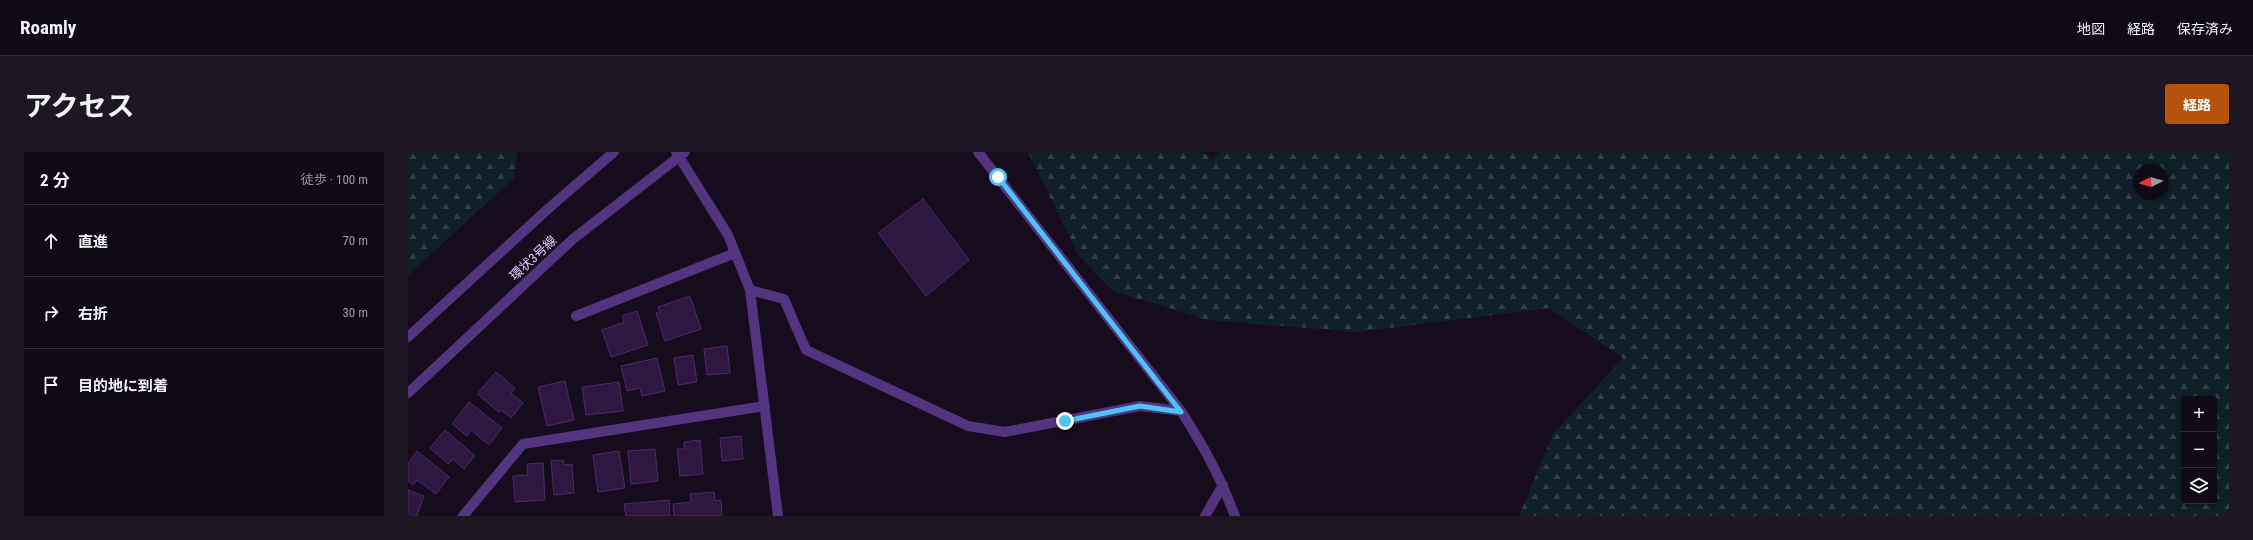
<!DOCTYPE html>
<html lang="ja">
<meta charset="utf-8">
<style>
:root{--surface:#100916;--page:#1e1723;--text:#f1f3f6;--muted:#9c9aa1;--line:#302a35;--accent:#b45309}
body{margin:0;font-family:"Roboto Condensed","Noto Sans JP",sans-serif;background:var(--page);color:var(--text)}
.controls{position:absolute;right:12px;bottom:12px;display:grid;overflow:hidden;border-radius:4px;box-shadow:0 2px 6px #0003}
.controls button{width:36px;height:36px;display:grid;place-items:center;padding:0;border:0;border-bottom:1px solid var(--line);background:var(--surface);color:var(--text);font:20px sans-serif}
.compass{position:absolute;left:1725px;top:12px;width:36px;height:36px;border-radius:50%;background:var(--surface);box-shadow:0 2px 6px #0003;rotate:265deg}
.stop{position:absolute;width:12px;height:12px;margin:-9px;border:3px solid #4fc3f7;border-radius:50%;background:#fff}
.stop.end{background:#4fc3f7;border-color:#fff;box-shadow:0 1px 4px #0008}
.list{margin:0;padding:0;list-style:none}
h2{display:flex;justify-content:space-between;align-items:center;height:52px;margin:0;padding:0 16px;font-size:17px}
h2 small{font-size:13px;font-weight:400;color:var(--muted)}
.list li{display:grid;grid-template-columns:26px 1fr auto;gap:12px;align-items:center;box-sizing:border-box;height:72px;padding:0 16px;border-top:1px solid var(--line)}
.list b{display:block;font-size:15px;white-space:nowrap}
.list em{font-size:13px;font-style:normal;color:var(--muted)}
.icon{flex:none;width:22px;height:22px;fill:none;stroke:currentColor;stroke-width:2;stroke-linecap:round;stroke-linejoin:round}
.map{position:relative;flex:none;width:1821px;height:364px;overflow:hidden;border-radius:4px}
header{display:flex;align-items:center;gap:24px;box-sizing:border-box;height:56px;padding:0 20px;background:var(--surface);border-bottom:1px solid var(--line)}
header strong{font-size:19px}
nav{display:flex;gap:22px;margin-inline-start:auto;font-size:14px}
.intro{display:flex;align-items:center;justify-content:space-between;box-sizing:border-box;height:96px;padding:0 24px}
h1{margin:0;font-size:28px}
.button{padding:10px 18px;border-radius:4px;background:var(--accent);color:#fff;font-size:14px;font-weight:700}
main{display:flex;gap:24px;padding:0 24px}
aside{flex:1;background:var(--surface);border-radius:4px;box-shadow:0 2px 6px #0003}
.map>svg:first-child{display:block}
</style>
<header>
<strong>Roamly</strong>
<nav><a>地図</a><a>経路</a><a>保存済み</a></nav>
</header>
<div class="intro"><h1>アクセス</h1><a class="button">経路</a></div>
<main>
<aside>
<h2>2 分<small>徒歩 · 100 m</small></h2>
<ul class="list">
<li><svg class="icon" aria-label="ahead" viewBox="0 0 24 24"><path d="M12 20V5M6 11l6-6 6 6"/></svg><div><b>直進</b></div><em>70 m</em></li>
<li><svg class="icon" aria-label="right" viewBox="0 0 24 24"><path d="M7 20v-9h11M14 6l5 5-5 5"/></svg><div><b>右折</b></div><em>30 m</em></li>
<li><svg class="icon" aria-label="arrive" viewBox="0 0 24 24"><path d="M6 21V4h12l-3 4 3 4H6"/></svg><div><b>目的地に到着</b></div></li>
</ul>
</aside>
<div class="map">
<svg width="1821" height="364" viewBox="0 0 1821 364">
<defs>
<pattern id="forest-firs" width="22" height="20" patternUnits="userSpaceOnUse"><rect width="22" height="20" fill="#0f2028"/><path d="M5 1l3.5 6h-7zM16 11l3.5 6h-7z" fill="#323f48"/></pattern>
</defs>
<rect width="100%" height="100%" fill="#160c1e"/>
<path fill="url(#forest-firs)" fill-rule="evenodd" d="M 0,0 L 109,0 L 106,26 L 0,123 Z
M 620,0 L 794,0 L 805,6 L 811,0 L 1821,0 L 1821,364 L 1111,364 L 1145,282 L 1215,206 L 1141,156 L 950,180 L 799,168 L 705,139 L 670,103 ZM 1731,18 L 1755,18 L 1755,42 L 1731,42 ZM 1776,247 L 1806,247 L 1806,349 L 1776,349 Z"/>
<path fill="#2e1740" stroke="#4f296c" d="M 515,47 L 561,108 L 518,144 L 470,81 Z
M 282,144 L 293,177 L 257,189 L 248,161 L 252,160 L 250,155 Z
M 229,159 L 240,193 L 203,205 L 194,178 L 216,170 L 214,164 Z
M 319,194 L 322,221 L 299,223 L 296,197 Z
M 285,203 L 289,230 L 270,233 L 266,206 Z
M 249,206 L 257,239 L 234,244 L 232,236 L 219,239 L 213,214 Z
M 88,220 L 107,236 L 103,241 L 115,251 L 103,266 L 93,258 L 91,260 L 69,242 Z
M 157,229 L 166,268 L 139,274 L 130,235 Z
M 211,230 L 215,259 L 178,263 L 174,235 Z
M 61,250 L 94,276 L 81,293 L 63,278 L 59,284 L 44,272 Z
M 37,278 L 67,304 L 56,317 L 45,307 L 40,312 L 22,296 Z
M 333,284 L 335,307 L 314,309 L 312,286 Z
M 292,288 L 295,322 L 272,324 L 269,297 L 277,297 L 276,290 Z
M 247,297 L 250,329 L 223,332 L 220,299 Z
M 9,299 L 41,325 L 28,342 L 9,328 L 5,333 L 0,329 L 0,311 Z
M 211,299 L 217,336 L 190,340 L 185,303 Z
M 155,308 L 156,313 L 164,312 L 166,341 L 146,343 L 143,309 Z
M 135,311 L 137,348 L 107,350 L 105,324 L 120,323 L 119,312 Z
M 0,338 L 16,344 L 9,364 L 0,364 Z
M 306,340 L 307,349 L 313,348 L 314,364 L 266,364 L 265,352 L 283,350 L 282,342 Z
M 261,348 L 262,364 L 218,364 L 216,352 Z"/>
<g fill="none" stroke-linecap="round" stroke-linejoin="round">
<path stroke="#53357f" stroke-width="10" d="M 268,0 L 320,83 L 342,138 L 370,364
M 570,0 L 773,259 C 796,295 812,324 827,364
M 342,138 L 376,147 L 398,198 L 560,274 L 597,280 L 732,254 L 773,259
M 168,164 L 327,101
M 0,185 L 141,56 L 206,0
M 0,241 L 165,87 L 277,0
M 55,364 L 115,292 L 357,254
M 797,364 L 815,333"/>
</g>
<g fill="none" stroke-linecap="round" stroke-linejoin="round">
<path stroke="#4fc3f7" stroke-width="5" d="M 590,25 L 773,260 L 732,254 L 657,269"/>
</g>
<g text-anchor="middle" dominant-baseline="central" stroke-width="3" stroke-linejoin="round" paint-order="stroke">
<g font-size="13" fill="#e3c9ff" stroke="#160c1e">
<text transform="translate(125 106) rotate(-43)">環状3号線</text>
</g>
</g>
</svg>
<div class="controls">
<button>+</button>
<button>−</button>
<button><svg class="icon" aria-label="layers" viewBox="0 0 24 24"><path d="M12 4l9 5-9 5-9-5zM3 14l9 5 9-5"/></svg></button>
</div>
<svg class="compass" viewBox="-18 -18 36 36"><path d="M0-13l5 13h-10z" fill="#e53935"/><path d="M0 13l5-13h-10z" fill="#9c9aa1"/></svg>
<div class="stop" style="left:590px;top:25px"></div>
<div class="stop end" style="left:657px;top:269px"></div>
</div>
</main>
